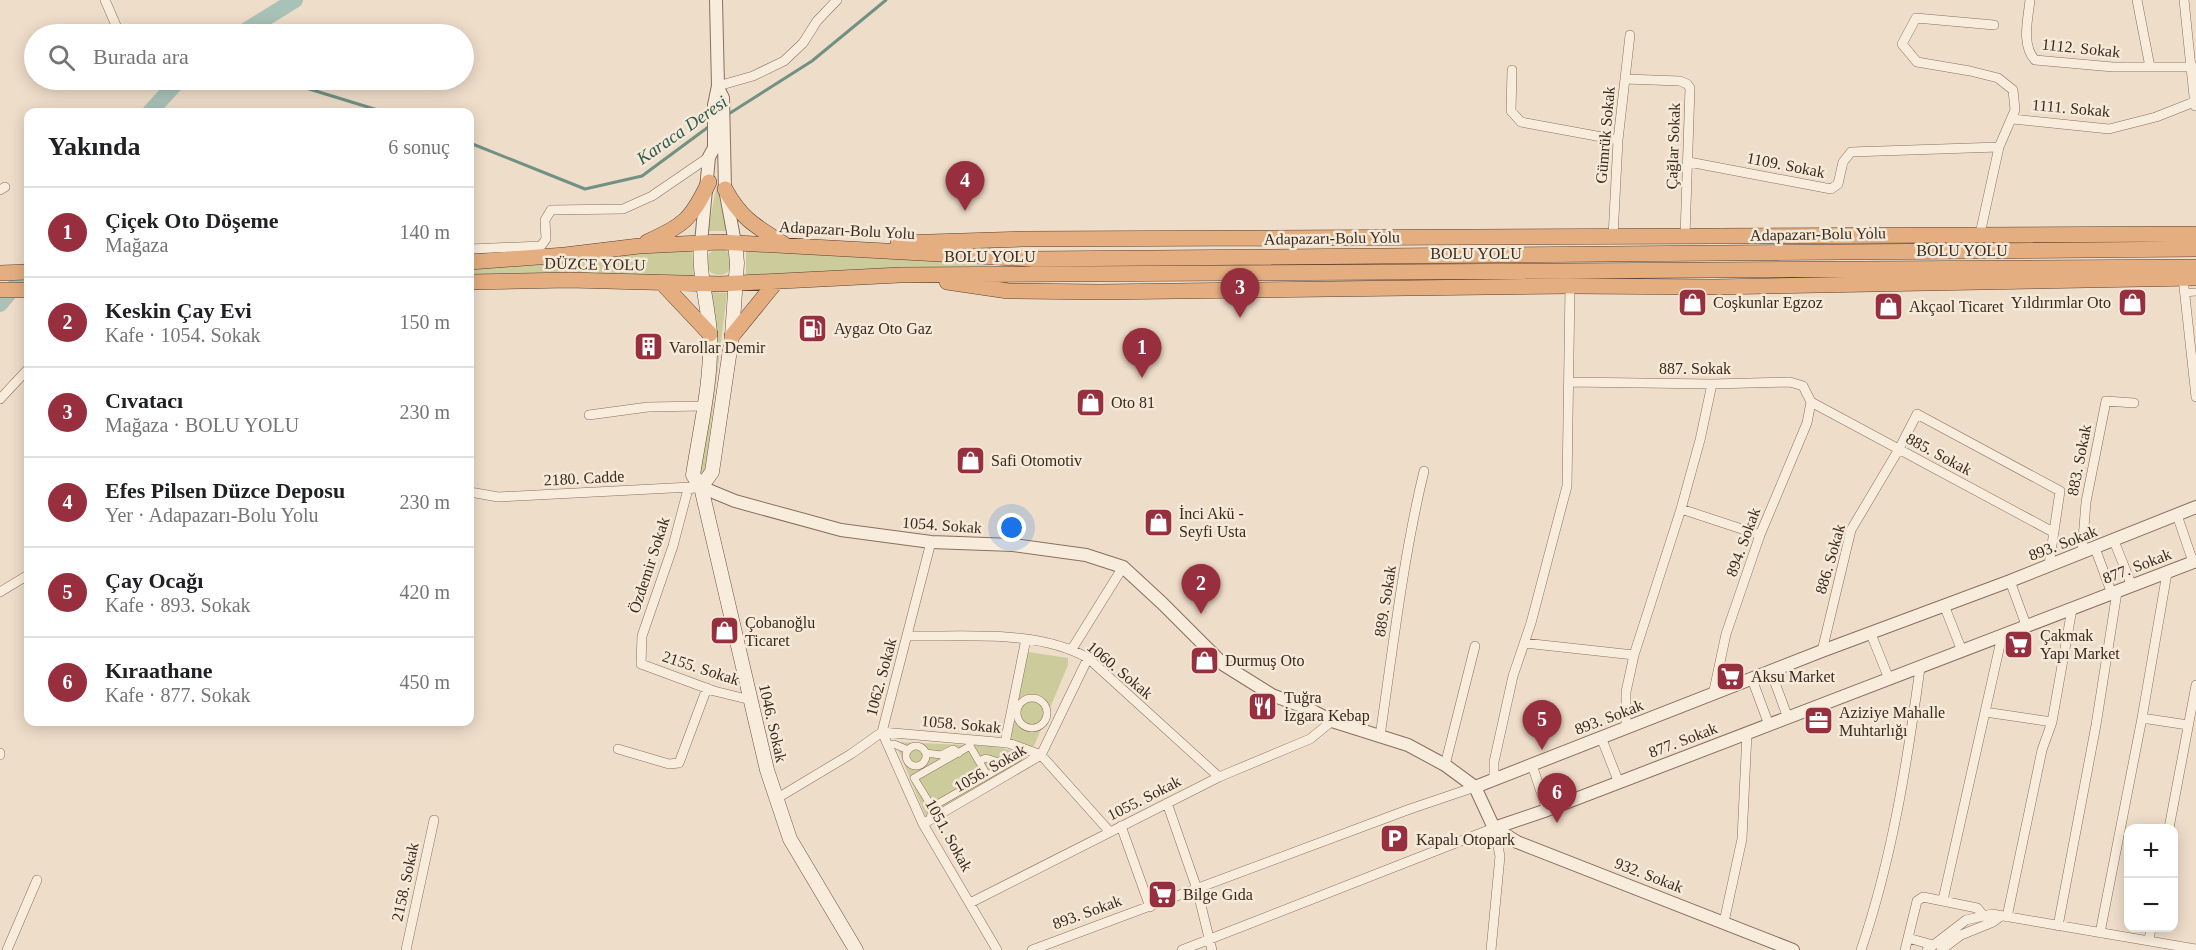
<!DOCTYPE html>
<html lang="tr">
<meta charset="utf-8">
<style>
:root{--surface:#fff;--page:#f6f6f6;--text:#202124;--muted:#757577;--line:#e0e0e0;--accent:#972f3e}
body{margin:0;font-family:Georgia,serif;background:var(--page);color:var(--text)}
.controls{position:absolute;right:18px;bottom:18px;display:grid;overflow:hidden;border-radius:12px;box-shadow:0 3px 15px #0003}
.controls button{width:54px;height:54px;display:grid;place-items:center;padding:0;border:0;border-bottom:2px solid var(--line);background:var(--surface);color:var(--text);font:30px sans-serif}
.you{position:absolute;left:1012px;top:528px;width:21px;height:21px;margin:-15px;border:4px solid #fff;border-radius:50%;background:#1a73e8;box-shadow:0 0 0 9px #1a73e833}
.badge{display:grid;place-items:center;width:39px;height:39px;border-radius:50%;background:var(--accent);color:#fff;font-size:20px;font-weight:700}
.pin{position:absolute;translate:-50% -50px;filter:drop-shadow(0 2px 3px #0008)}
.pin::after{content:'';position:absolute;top:32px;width:21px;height:18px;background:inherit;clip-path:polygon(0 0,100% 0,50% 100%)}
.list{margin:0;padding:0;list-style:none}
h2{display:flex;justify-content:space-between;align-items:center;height:78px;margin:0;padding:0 24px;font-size:26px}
h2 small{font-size:20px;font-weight:400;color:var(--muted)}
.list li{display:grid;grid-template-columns:39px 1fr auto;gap:18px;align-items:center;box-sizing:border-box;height:90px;padding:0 24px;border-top:2px solid var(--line)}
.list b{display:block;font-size:22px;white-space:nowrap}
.list p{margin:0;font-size:20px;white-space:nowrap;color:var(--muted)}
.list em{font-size:20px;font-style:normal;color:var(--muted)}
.icon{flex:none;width:33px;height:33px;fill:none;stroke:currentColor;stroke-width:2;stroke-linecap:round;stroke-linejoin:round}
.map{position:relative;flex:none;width:2196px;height:950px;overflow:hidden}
.search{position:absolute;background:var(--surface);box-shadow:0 3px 15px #0003;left:24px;top:24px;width:450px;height:66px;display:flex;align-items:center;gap:15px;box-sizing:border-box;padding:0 21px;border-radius:33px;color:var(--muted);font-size:22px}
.panel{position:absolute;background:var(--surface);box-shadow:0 3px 15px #0003;left:24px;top:108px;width:450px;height:618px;border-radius:12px}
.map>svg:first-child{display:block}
</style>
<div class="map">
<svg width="2196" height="950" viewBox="0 0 2196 950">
<rect width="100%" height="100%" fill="#eeddc9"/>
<path fill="#cccb9c" d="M 717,183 L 726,231 L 708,231 Z
M 692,247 L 694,278 L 603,273 L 470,276 L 470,269 Z
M 746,247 L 998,266 L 856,269 L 746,279 Z
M706 262a13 13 0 1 1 26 0a13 13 0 1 1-26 0Z
M 711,292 L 727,293 L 705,473 L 700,472 Z
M 1028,652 L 1068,658 L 1068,665 L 1034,746 L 1027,747 L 1008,736 Z
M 895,742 L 991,746 L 1015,751 L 1023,763 L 926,817 Z"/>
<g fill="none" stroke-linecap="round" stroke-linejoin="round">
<path stroke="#709184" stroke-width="3" d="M 280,80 L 384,112
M 727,115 L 812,61 L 886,0
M 470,143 L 585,189 L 642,176 L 711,125"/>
<path stroke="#a9c2b7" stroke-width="16" d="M 240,34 L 295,0
M 150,112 L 179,80
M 0,304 L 28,270"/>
<defs>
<path id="pedestrian" d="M 2184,293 L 2196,292
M1017 713a15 15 0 1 1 30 0a15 15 0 1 1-30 0Z
M 887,745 L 894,744 L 908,750
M906 756a10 10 0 1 1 20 0a10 10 0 1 1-20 0Z
M 970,746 L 987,775
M 926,753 L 941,755 L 953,749 L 959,753
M 979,761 L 986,758 L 999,762 L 1011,762
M 932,807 L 914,778 L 970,746 L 971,740
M 930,820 L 932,807 L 1016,759 L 1027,750"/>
<path id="minor" d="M 105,0 L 118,30
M 2030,0 C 2028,19 2021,45 2035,60 L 2113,67 L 2196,67
M 2137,0 L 2150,67
M 2184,0 L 2195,106
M 1512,70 L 1511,111 L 1521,122 L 1618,140
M 1625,79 L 1680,81 L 1687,84 L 1690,88 L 1685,236
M 718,86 L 753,76 L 784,61 L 803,43 L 817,21 L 837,0
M 2013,119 L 2109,129 L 2156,117 L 2194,102
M 1689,162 L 1831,189 L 1838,184 L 1843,162 L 1851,152 L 1999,147
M 0,190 L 5,187
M 1980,234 L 1999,147 L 2015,110 L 2013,90 L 1998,78 L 1970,71 L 1917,62 L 1902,44 L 1916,18 L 1994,25
M 1613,237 L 1618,140 L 1630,35
M 470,249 L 541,246 L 546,239 L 545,220 L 551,210 L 623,209 L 652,196 L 709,157
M 2183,278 L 2196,397
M 1569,382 L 1712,384 L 1790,382 L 1803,386 L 1811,402
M 0,399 L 28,369
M 1811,402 L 2053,532
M 589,415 L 648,407 L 703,406
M 701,487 L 688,489 L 673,546 L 642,636 L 641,664 L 714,691 L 751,700
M 470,492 L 498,497 L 691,487
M 1681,509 L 1760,535
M 2177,515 L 2193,562
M 2114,541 L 2132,586
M 2095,548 L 2112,594
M 2082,552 L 2086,502 L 2106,401 L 2134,403
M 2010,581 L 2026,625
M 0,592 L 28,575
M 1944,605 L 1962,651
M 1871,634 L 1889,679
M 907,636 C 964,637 1037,629 1088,658 L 1219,777
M 1524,643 L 1634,655
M 1072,649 L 1123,567
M 1822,651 L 1851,530 L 1899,449 L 1917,414 L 2060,491 L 2049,565
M 1771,672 L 1788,718
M 1752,679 L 1769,725
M 1713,695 L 1726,634 L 1760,535 L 1807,423 L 1811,402
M 1985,712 L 2052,722
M 2142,718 L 2188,725
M 1626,728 L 1626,692 L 1634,655 L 1681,509 L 1700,440 L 1712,384
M 1380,736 C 1393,648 1403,558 1424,471
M 1601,737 L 1619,783
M 1005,743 L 1026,639
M 618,749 L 669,764 L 679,763 L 707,688
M 0,753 L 0,755
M 1445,765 L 1475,646
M 1532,765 L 1547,810
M 1494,780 L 1494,762 L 1513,676 L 1531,623 L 1567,486 L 1570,286
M 776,799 L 851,754 L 882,732 L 931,542
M 1167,803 L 1197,889 L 1212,950
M 923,824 L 1041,755 L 1088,658
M 1121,826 L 1150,907
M 2169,828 L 2196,685
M 1943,900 L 2002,636
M 970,903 L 1219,777 L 1310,739 L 1332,721
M 2007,917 L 2042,750 L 2052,722 L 2072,609
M 1724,922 L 1742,839 L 1747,733
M 2058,926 L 2096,725 L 2117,592
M 2100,933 L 2142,718 L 2167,573
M 1908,938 L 1933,945
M 2149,941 L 2151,928
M 7,950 L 37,880
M 406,950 L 434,820
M 997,950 L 923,824 L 882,732 L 1008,743 L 1041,755 L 1110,832
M 1032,950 L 1410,809 L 1475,787
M 1182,950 L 1494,828 L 1500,856 L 1491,950
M 1861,950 C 1892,859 1907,764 1920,668
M 1905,950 L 1917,901 L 1923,897 L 1977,908 L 1983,915
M 1927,950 L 1966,920 L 1992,914 L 2196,949
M 1941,950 L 1961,935 L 1993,922 L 2001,916"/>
<path id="tertiary" d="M 719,90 L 723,98 L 725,189 L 735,243
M 701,243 L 709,157 L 714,148 L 714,105 L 718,86 L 716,0
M 701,487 L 735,501 L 841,530 L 931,542 L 1013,545 L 1086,555 L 1123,567 L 1162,603 L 1224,665 L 1272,695 L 1307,708 L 1332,721 L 1408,745 L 1445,765 L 1475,787 L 1494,828
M 1475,787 L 1822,651 L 2010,581 L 2196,507
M 1494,828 L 1547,810 L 2196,561
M 1494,828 L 1517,842 L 1793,950"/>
<path id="secondary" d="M 701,243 C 698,273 708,303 710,334 C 712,380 700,429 693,475 L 701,487 L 767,770 L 790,839 L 856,950
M 701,487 L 712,472 L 732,336 L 737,263 L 735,243"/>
<path id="trunk" d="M 725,189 C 741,219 757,227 784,244
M 647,242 C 685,224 691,220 709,182
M 898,243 L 1023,239 L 2196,234
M 470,262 L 565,255 L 639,246 L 720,242 L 1033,259 L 2196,249
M 0,273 L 28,272
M 470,282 L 569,280 L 720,284 L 900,275 L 2196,267
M 947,282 L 1008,291 L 1100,292 L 1570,286 L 1714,287 L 2196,278
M 662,283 L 710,334
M 0,290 L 28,290
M 732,336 L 776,282"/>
</defs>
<use href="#pedestrian" stroke="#8a6f5e" stroke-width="8"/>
<use href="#minor" stroke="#8a6f5e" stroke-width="10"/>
<use href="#tertiary" stroke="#8a6f5e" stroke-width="14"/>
<use href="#secondary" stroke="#6c5041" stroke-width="15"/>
<use href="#trunk" stroke="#583e31" stroke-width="16"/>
<use href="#pedestrian" stroke="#f8ecdc" stroke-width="7"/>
<use href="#minor" stroke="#f8ecdc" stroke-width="9"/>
<use href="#tertiary" stroke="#f8ecdc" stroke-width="12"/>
<use href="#secondary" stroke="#f8ecdc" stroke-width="14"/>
<use href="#trunk" stroke="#e4ae80" stroke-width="15"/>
</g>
<defs>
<symbol id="shop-square" viewBox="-11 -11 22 22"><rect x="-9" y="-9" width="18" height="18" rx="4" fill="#972f3e" stroke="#f5e9d8"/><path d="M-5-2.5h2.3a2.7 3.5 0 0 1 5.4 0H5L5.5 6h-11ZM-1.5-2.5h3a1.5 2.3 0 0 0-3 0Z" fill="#fff"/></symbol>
<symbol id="fuel-square" viewBox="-11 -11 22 22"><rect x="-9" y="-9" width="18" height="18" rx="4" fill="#972f3e" stroke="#f5e9d8"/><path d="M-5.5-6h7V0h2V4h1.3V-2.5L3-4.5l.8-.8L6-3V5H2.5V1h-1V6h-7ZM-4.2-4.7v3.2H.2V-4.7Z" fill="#fff"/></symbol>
<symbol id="building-square" viewBox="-11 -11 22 22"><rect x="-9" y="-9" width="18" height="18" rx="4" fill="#972f3e" stroke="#f5e9d8"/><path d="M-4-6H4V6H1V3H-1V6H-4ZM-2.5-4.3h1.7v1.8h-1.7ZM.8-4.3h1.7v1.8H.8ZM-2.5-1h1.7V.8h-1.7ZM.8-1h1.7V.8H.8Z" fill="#fff"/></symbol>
<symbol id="supermarket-square" viewBox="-11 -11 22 22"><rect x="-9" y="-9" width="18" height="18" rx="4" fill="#972f3e" stroke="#f5e9d8"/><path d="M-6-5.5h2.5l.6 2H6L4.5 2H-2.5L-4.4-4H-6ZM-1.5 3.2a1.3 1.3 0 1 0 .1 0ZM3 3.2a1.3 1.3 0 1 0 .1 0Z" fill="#fff"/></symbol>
<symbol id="restaurant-square" viewBox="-11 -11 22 22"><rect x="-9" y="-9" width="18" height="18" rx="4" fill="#972f3e" stroke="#f5e9d8"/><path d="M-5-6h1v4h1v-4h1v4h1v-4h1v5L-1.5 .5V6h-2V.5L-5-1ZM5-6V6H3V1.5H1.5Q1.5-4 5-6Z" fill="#fff"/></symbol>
<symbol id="office-square" viewBox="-11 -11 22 22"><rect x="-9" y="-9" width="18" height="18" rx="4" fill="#972f3e" stroke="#f5e9d8"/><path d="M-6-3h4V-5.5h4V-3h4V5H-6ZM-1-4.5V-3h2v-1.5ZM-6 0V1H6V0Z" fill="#fff"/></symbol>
<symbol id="parking-square" viewBox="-11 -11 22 22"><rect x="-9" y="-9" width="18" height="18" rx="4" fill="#972f3e" stroke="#f5e9d8"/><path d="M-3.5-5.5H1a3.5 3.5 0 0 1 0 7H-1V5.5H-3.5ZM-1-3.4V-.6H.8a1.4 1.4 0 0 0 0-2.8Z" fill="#fff"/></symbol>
</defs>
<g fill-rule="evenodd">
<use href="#shop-square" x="1676" y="286" width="33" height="33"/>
<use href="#shop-square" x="2116" y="286" width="33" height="33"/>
<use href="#shop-square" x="1872" y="290" width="33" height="33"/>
<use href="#fuel-square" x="796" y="312" width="33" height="33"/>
<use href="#building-square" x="632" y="330" width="33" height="33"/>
<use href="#shop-square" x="1074" y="386" width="33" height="33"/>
<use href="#shop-square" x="954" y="444" width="33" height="33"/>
<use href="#shop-square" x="1142" y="506" width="33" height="33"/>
<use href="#shop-square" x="708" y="614" width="33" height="33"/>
<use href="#supermarket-square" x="2002" y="628" width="33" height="33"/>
<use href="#shop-square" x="1188" y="644" width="33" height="33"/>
<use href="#supermarket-square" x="1714" y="660" width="33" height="33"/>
<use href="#restaurant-square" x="1246" y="690" width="33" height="33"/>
<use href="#office-square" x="1802" y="704" width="33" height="33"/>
<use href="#parking-square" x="1378" y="822" width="33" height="33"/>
<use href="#supermarket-square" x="1146" y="878" width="33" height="33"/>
</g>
<g text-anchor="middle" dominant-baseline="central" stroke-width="5" stroke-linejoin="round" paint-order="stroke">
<g font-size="16" fill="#3b2a21" stroke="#f5e9d8">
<text transform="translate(2081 48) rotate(6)">1112. Sokak</text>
<text transform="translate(2071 108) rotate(5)">1111. Sokak</text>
<text transform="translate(1605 135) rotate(-85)">Gümrük Sokak</text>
<text transform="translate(1673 146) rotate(-88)">Çağlar Sokak</text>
<text transform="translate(1786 165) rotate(11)">1109. Sokak</text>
<text transform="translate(847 230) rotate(3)">Adapazarı-Bolu Yolu</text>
<text transform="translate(1818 234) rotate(-1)">Adapazarı-Bolu Yolu</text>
<text transform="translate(1332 238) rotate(-1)">Adapazarı-Bolu Yolu</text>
<text x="1962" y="250">BOLU YOLU</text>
<text x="1476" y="253">BOLU YOLU</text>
<text x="990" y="256">BOLU YOLU</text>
<text transform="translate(595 264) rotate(1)">DÜZCE YOLU</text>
<text x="1695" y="368">887. Sokak</text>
<text transform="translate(1939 454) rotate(28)">885. Sokak</text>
<text transform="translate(2079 460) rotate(-79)">883. Sokak</text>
<text transform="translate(584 478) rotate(-3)">2180. Cadde</text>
<text transform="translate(942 525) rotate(4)">1054. Sokak</text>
<text transform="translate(1743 542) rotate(-70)">894. Sokak</text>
<text transform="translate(2063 543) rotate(-21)">893. Sokak</text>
<text transform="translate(1830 559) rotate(-74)">886. Sokak</text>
<text transform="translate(649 565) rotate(-72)">Özdemir Sokak</text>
<text transform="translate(2137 566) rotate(-21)">877. Sokak</text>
<text transform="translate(1385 601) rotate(-81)">889. Sokak</text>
<text transform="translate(701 668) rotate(18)">2155. Sokak</text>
<text transform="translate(1120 670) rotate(40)">1060. Sokak</text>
<text transform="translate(881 677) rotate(-75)">1062. Sokak</text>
<text transform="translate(1609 717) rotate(-21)">893. Sokak</text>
<text transform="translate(773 723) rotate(77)">1046. Sokak</text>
<text transform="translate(961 724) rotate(5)">1058. Sokak</text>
<text transform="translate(1683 740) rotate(-21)">877. Sokak</text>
<text transform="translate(990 768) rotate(-30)">1056. Sokak</text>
<text transform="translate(1144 798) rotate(-27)">1055. Sokak</text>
<text transform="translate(949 835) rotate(61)">1051. Sokak</text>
<text transform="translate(1649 875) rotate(21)">932. Sokak</text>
<text transform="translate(405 882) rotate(-78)">2158. Sokak</text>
<text transform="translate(1087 912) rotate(-20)">893. Sokak</text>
</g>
<g font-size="16" fill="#3b2a21" stroke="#f5e9d8" text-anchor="start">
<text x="1713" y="302">Coşkunlar Egzoz</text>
<text x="2111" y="302" text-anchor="end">Yıldırımlar Oto</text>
<text x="1909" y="306">Akçaol Ticaret</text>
<text x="834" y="328">Aygaz Oto Gaz</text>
<text x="669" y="347">Varollar Demir</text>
<text x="1111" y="402">Oto 81</text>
<text x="991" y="460">Safi Otomotiv</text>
<text x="1179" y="513">İnci Akü -<tspan x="1179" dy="18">Seyfi Usta</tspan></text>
<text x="745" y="622">Çobanoğlu<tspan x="745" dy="18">Ticaret</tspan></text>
<text x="2040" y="635">Çakmak<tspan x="2040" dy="18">Yapı Market</tspan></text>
<text x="1225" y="660">Durmuş Oto</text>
<text x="1751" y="676">Aksu Market</text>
<text x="1284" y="697">Tuğra<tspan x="1284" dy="18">İzgara Kebap</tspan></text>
<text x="1839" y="712">Aziziye Mahalle<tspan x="1839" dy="18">Muhtarlığı</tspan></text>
<text x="1416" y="839">Kapalı Otopark</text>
<text x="1183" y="894">Bilge Gıda</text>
</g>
<g font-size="18" font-style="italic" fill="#315a51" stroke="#f5e9d8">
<text transform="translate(682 130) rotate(-35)">Karaca Deresi</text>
</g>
</g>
</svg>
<div class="controls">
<button>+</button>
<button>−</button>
</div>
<div class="you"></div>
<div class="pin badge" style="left:1142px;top:378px">1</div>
<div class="pin badge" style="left:1201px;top:614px">2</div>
<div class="pin badge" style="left:1240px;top:318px">3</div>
<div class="pin badge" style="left:965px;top:211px">4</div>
<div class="pin badge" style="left:1542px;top:750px">5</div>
<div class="pin badge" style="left:1557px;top:823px">6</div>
<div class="search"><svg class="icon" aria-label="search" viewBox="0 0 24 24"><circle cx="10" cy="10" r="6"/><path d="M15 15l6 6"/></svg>Burada ara</div>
<section class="panel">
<h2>Yakında<small>6 sonuç</small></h2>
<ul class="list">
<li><span class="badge">1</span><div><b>Çiçek Oto Döşeme</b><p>Mağaza</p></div><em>140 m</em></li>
<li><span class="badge">2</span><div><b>Keskin Çay Evi</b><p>Kafe · 1054. Sokak</p></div><em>150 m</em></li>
<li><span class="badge">3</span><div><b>Cıvatacı</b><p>Mağaza · BOLU YOLU</p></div><em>230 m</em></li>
<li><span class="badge">4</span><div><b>Efes Pilsen Düzce Deposu</b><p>Yer · Adapazarı-Bolu Yolu</p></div><em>230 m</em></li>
<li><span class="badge">5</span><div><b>Çay Ocağı</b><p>Kafe · 893. Sokak</p></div><em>420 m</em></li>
<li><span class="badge">6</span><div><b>Kıraathane</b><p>Kafe · 877. Sokak</p></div><em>450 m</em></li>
</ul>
</section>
</div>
